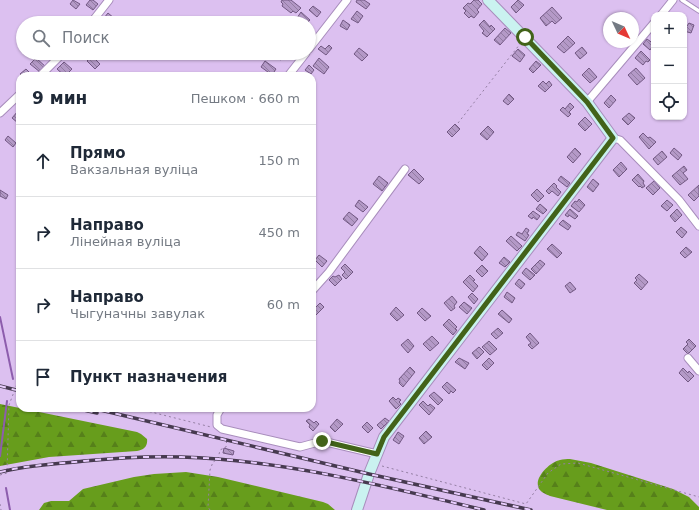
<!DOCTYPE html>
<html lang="ru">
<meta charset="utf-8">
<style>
:root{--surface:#fff;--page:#f6f6f7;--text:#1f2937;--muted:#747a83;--line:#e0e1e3}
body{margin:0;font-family:"DejaVu Sans",sans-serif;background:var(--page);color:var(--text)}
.controls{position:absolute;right:12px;top:12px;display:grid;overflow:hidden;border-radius:8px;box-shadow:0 1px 3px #0004}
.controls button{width:36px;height:36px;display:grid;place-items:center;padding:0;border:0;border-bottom:1px solid var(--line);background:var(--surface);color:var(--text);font:20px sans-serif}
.compass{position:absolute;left:603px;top:12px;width:36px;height:36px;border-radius:50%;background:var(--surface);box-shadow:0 1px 3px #0004;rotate:134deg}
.stop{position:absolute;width:12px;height:12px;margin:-9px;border:3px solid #426319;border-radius:50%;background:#fff}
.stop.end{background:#426319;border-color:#fff;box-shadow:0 1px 4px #0008}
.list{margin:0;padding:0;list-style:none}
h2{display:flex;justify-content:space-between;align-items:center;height:52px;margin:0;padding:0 16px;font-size:17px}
h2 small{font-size:13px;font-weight:400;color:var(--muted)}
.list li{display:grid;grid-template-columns:26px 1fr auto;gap:12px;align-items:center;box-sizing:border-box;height:72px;padding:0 16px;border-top:1px solid var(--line)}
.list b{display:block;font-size:15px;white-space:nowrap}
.list p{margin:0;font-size:13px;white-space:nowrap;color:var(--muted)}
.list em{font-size:13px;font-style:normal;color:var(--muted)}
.icon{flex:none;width:22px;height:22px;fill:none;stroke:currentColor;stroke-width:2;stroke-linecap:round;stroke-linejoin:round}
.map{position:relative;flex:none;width:699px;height:510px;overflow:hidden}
.search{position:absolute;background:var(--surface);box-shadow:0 1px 3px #0004;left:16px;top:16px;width:300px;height:44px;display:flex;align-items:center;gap:10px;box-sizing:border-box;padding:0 14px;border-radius:22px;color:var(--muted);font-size:15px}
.panel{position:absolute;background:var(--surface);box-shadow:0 1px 3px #0004;left:16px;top:72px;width:300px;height:340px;border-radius:12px}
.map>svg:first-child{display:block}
</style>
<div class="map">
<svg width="699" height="510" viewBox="0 0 699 510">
<defs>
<pattern id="forest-firs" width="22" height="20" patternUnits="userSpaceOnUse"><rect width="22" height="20" fill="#679d1c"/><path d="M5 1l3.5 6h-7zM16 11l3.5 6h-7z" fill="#56801a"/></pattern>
<pattern id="building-back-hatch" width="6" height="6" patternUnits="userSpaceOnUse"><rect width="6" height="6" fill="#b499c7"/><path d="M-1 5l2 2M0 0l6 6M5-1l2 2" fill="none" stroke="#937da3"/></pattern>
</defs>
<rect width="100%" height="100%" fill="#dcc0f0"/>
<path fill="url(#forest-firs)" d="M 0,404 L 137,432 L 141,434 L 147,439 C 148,446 144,450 137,451 L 49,457 L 0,466 Z
M 570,459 L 591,463 L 673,489 L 689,497 L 699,507 L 699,510 L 607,510 L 550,496 C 546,494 542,493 539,489 C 533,478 550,462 560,460 C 563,459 567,459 570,459 Z
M 186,472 L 218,477 L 323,502 L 328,504 L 335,510 L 39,510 L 44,503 L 51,501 L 69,501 L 83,489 L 134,477 L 154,474 Z"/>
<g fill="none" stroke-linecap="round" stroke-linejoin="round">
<path stroke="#8d5dad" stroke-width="2" d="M 0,317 L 13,379
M 0,456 L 7,401
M 6,488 L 10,510"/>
</g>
<path fill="url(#building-back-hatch)" stroke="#725883" d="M 73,0 L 80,4 L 76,9 L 70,4 Z
M 90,0 L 93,0 L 98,4 L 93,10 L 86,5 Z
M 282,0 L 291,0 L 301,8 L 296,13 L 293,11 L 291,13 L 282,6 L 283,4 L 281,2 Z
M 357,0 L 364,0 L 370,4 L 366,9 L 356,2 Z
M 474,0 L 478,0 L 482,4 L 477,10 L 479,12 L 474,18 L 471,16 L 469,18 L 464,13 L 466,11 L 463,8 L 468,3 L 470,4 Z
M 518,0 L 524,5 L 516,13 L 511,7 Z
M 313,6 L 321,12 L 317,17 L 309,10 Z
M 552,7 L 562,18 L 555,24 L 552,21 L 546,26 L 540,18 Z
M 357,11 L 363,16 L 358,23 L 351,19 Z
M 301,12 L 310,20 L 307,23 L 301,23 L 302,22 L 297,18 Z
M 108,13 L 115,19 L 111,23 L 109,23 L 104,18 Z
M 343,20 L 350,25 L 347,30 L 340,26 Z
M 484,20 L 490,27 L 491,25 L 495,29 L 487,37 L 482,33 L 484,31 L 479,25 Z
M 689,23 L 694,25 L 691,33 L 684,31 L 684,24 L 687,26 Z
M 505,28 L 511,33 L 500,45 L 494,40 Z
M 568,36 L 575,43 L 564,53 L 557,47 Z
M 647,39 L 654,44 L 650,50 L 643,44 Z
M 329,45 L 332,48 L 326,55 L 318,49 L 321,46 L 325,49 Z
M 582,47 L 587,53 L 580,59 L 575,53 Z
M 359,48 L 368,55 L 362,61 L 354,54 Z
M 518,49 L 525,55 L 520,62 L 512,56 Z
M 641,51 L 650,60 L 648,62 L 646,61 L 643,65 L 635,58 Z
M 276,53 L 286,53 L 281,60 L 276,57 L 277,55 Z
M 92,56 L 100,64 L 95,69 L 87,61 Z
M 36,58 L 46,67 L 40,72 L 30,64 Z
M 319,58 L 329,67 L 324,74 L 313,66 Z
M 265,61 L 276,69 L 272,75 L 261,67 Z
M 536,61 L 541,65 L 533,73 L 529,69 Z
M 64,62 L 72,69 L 65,76 L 57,69 Z
M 309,65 L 314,70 L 311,74 L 305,70 Z
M 589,68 L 597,77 L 590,83 L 582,75 Z
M 636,68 L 645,78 L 637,85 L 628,75 Z
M 26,69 L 33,76 L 22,76 L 20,74 Z
M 543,81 L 546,84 L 549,81 L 552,85 L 545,92 L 538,86 Z
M 509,94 L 514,99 L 508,105 L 503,101 Z
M 611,95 L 616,100 L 609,108 L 604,103 Z
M 570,103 L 574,107 L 569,112 L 571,114 L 568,117 L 560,110 L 563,107 L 565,109 Z
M 18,111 L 20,113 L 20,121 L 18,123 L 12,118 Z
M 629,113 L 635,118 L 628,125 L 622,119 Z
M 585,117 L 592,124 L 585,131 L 578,124 Z
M 455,124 L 460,129 L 452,137 L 447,132 Z
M 488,126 L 494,132 L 487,140 L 480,134 Z
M 643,133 L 648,138 L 650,137 L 656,142 L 649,149 L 639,137 Z
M 8,136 L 16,143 L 13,147 L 5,140 Z
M 575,148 L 581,154 L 573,163 L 567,157 Z
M 674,148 L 682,155 L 678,160 L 670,153 Z
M 662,151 L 667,157 L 658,165 L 653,159 Z
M 621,162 L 627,169 L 619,177 L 613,170 Z
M 684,166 L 687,170 L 683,173 L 688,179 L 680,185 L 672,176 Z
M 414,169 L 424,179 L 419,184 L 408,175 Z
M 638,174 L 644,181 L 643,183 L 645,186 L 642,188 L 640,186 L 639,187 L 632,180 Z
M 379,176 L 388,183 L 382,191 L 373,184 Z
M 561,176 L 570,183 L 567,187 L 558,180 Z
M 593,179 L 599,184 L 593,192 L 587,187 Z
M 654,181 L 660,188 L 653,195 L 646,188 Z
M 554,183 L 557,186 L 556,187 L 561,192 L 558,196 L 552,191 L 549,194 L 546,191 Z
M 699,185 L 699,196 L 694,201 L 688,195 Z
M 537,189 L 544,196 L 538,202 L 531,195 Z
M 0,190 L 8,195 L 6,199 L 0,196 Z
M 579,199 L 585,205 L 579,212 L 571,206 L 575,201 L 577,202 Z
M 359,200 L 368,207 L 363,212 L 355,206 Z
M 667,200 L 673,205 L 667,211 L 661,206 Z
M 540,204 L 547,210 L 543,214 L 536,209 Z
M 570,209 L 578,216 L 575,219 L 569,215 L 568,217 L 565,215 Z
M 677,209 L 682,215 L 675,222 L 670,216 Z
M 533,211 L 540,216 L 537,220 L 533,217 L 532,219 L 528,216 Z
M 349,212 L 358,219 L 352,226 L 343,219 Z
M 563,220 L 571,226 L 568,230 L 559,224 Z
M 681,227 L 687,232 L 682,238 L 676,232 Z
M 526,228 L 529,230 L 527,234 L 529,235 L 525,241 L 516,235 L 518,232 L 522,234 Z
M 511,236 L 522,246 L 517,251 L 506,241 Z
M 552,244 L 562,253 L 557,258 L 547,249 Z
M 480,246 L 488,254 L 482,261 L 474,253 Z
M 686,247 L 692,252 L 685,258 L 680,253 Z
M 319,255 L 327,261 L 322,267 L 315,260 Z
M 504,257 L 510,262 L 505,267 L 499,263 Z
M 540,260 L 545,264 L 536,274 L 531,269 Z
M 345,264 L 353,272 L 346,279 L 342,275 L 345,272 L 341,268 Z
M 482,265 L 488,271 L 482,277 L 476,271 Z
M 526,268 L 535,275 L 530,280 L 522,273 Z
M 639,274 L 648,282 L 641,290 L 634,283 L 637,280 L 635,278 Z
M 339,275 L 342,279 L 335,286 L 329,280 L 333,276 L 335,277 Z
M 470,275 L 475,280 L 473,281 L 478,286 L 473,292 L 463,282 Z
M 519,279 L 525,284 L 521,289 L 515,284 Z
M 570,282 L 576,289 L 570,293 L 565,286 Z
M 507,292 L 515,298 L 512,303 L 504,297 Z
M 472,293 L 478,299 L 474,304 L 468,297 Z
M 452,296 L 457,302 L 454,306 L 455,308 L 451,311 L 444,303 Z
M 464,302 L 472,308 L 467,314 L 459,307 Z
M 320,303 L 324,307 L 315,316 L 312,313 L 312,305 L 316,307 Z
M 396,307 L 404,315 L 397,321 L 390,314 Z
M 422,308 L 431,316 L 425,321 L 417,313 Z
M 502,310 L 512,319 L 509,323 L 498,314 Z
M 449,319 L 457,327 L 455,329 L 457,330 L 453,335 L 443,325 Z
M 498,328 L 503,333 L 496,339 L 491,334 Z
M 530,333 L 539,343 L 532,349 L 528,345 L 531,343 L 526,337 Z
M 432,336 L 439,343 L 430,351 L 423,344 Z
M 408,339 L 414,346 L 408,353 L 401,345 Z
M 689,339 L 696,346 L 688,354 L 683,349 L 688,344 L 686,342 Z
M 489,341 L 497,349 L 490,355 L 482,347 Z
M 479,347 L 484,352 L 477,359 L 472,353 Z
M 459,358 L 469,363 L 465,369 L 455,362 Z
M 489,358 L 494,363 L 487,370 L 482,365 Z
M 410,367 L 415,372 L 403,387 L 399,383 L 400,381 L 399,379 Z
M 683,368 L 688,373 L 689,371 L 694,376 L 688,382 L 679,373 Z
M 447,382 L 456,390 L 453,393 L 451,391 L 449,394 L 442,387 Z
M 434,392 L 443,400 L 438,405 L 429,396 Z
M 393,397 L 396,400 L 398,398 L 401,400 L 399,402 L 401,404 L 396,409 L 389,401 Z
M 423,401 L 428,406 L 430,404 L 435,408 L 429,415 L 419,405 Z
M 385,418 L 389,421 L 381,429 L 377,425 Z
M 309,419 L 314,423 L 316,421 L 319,424 L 313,431 L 309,427 L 310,425 L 306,421 Z
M 337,419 L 343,424 L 335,432 L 330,427 Z
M 367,422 L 373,428 L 368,433 L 362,427 Z
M 426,431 L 432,437 L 424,444 L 419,438 Z
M 398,432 L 404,436 L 399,444 L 393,440 Z
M 224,448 L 234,451 L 233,455 L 223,453 Z"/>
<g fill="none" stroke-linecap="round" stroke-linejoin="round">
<defs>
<path id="lane" d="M 682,0 L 699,11"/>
<path id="street" d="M 661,15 L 673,0
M 91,23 L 109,0
M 309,49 L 347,0
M 40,76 L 63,53
M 288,76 L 306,53
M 587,102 L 654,23
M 0,113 L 20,94
M 613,138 L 620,140 L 679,200 L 699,226
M 312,291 L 329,272 L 405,169
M 688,358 L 699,371
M 221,408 L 217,415 L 217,425 L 222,429 L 300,447 L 322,441 L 377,454"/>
<path id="secondary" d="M 357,510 L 369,474 L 384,437 L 613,138 L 587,102 L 488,0"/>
</defs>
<use href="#lane" stroke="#a88dbc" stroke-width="5.5"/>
<use href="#street" stroke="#a88dbc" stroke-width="9"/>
<use href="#secondary" stroke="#a88dbc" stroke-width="12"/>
<path stroke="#947fa3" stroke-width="1" stroke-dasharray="2 3" stroke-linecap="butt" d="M 458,123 L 520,44
M 135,408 L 211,427
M 382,466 L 526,504 L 548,473 L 561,464 L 578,463 L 699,497
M 0,475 L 7,473 L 9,405 L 17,384 L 20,384
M 0,504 L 1,510
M 210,510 L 208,507 L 210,470 L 213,462 L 218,459 L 220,450 L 226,447 L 227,438"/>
<use href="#lane" stroke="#fff" stroke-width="3.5"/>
<use href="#street" stroke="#fff" stroke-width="7"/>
<use href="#secondary" stroke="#caf2f0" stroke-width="10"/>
<defs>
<path id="rail" d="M 0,386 L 20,391
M 75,408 L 97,413
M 92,408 L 369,474 L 531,510
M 0,472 C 28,465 56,464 84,461 C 116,458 148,456 181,457 C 284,460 384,486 484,510"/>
</defs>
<use href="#rail" stroke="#473a50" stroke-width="3.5"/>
<use href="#rail" stroke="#e9cdfe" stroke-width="2" stroke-dasharray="6" stroke-linecap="butt"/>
</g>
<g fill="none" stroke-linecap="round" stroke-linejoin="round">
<path stroke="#426319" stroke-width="5" d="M 322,441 L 377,454 L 384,437 L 613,138 L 587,102 L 525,37"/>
</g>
</svg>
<div class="controls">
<button>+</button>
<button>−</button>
<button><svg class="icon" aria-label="locate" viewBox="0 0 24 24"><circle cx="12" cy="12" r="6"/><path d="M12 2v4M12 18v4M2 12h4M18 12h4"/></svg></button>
</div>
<svg class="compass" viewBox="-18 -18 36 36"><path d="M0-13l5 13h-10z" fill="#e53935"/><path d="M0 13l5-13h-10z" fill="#747a83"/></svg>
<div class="stop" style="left:525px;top:37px"></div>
<div class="stop end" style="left:322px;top:441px"></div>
<div class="search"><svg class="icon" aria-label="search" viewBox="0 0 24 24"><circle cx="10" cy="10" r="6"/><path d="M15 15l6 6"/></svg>Поиск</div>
<section class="panel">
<h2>9 мин<small>Пешком · 660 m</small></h2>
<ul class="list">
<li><svg class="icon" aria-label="ahead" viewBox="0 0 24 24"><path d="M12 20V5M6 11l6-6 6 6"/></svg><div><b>Прямо</b><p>Вакзальная вуліца</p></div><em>150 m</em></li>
<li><svg class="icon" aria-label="right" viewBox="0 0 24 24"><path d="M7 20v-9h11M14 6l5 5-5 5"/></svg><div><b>Направо</b><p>Лінейная вуліца</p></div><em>450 m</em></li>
<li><svg class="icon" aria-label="right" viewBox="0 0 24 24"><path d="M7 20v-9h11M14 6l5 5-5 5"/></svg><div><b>Направо</b><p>Чыгуначны завулак</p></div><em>60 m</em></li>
<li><svg class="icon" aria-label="arrive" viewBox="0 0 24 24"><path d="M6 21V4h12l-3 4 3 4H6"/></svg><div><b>Пункт назначения</b></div></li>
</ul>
</section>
</div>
